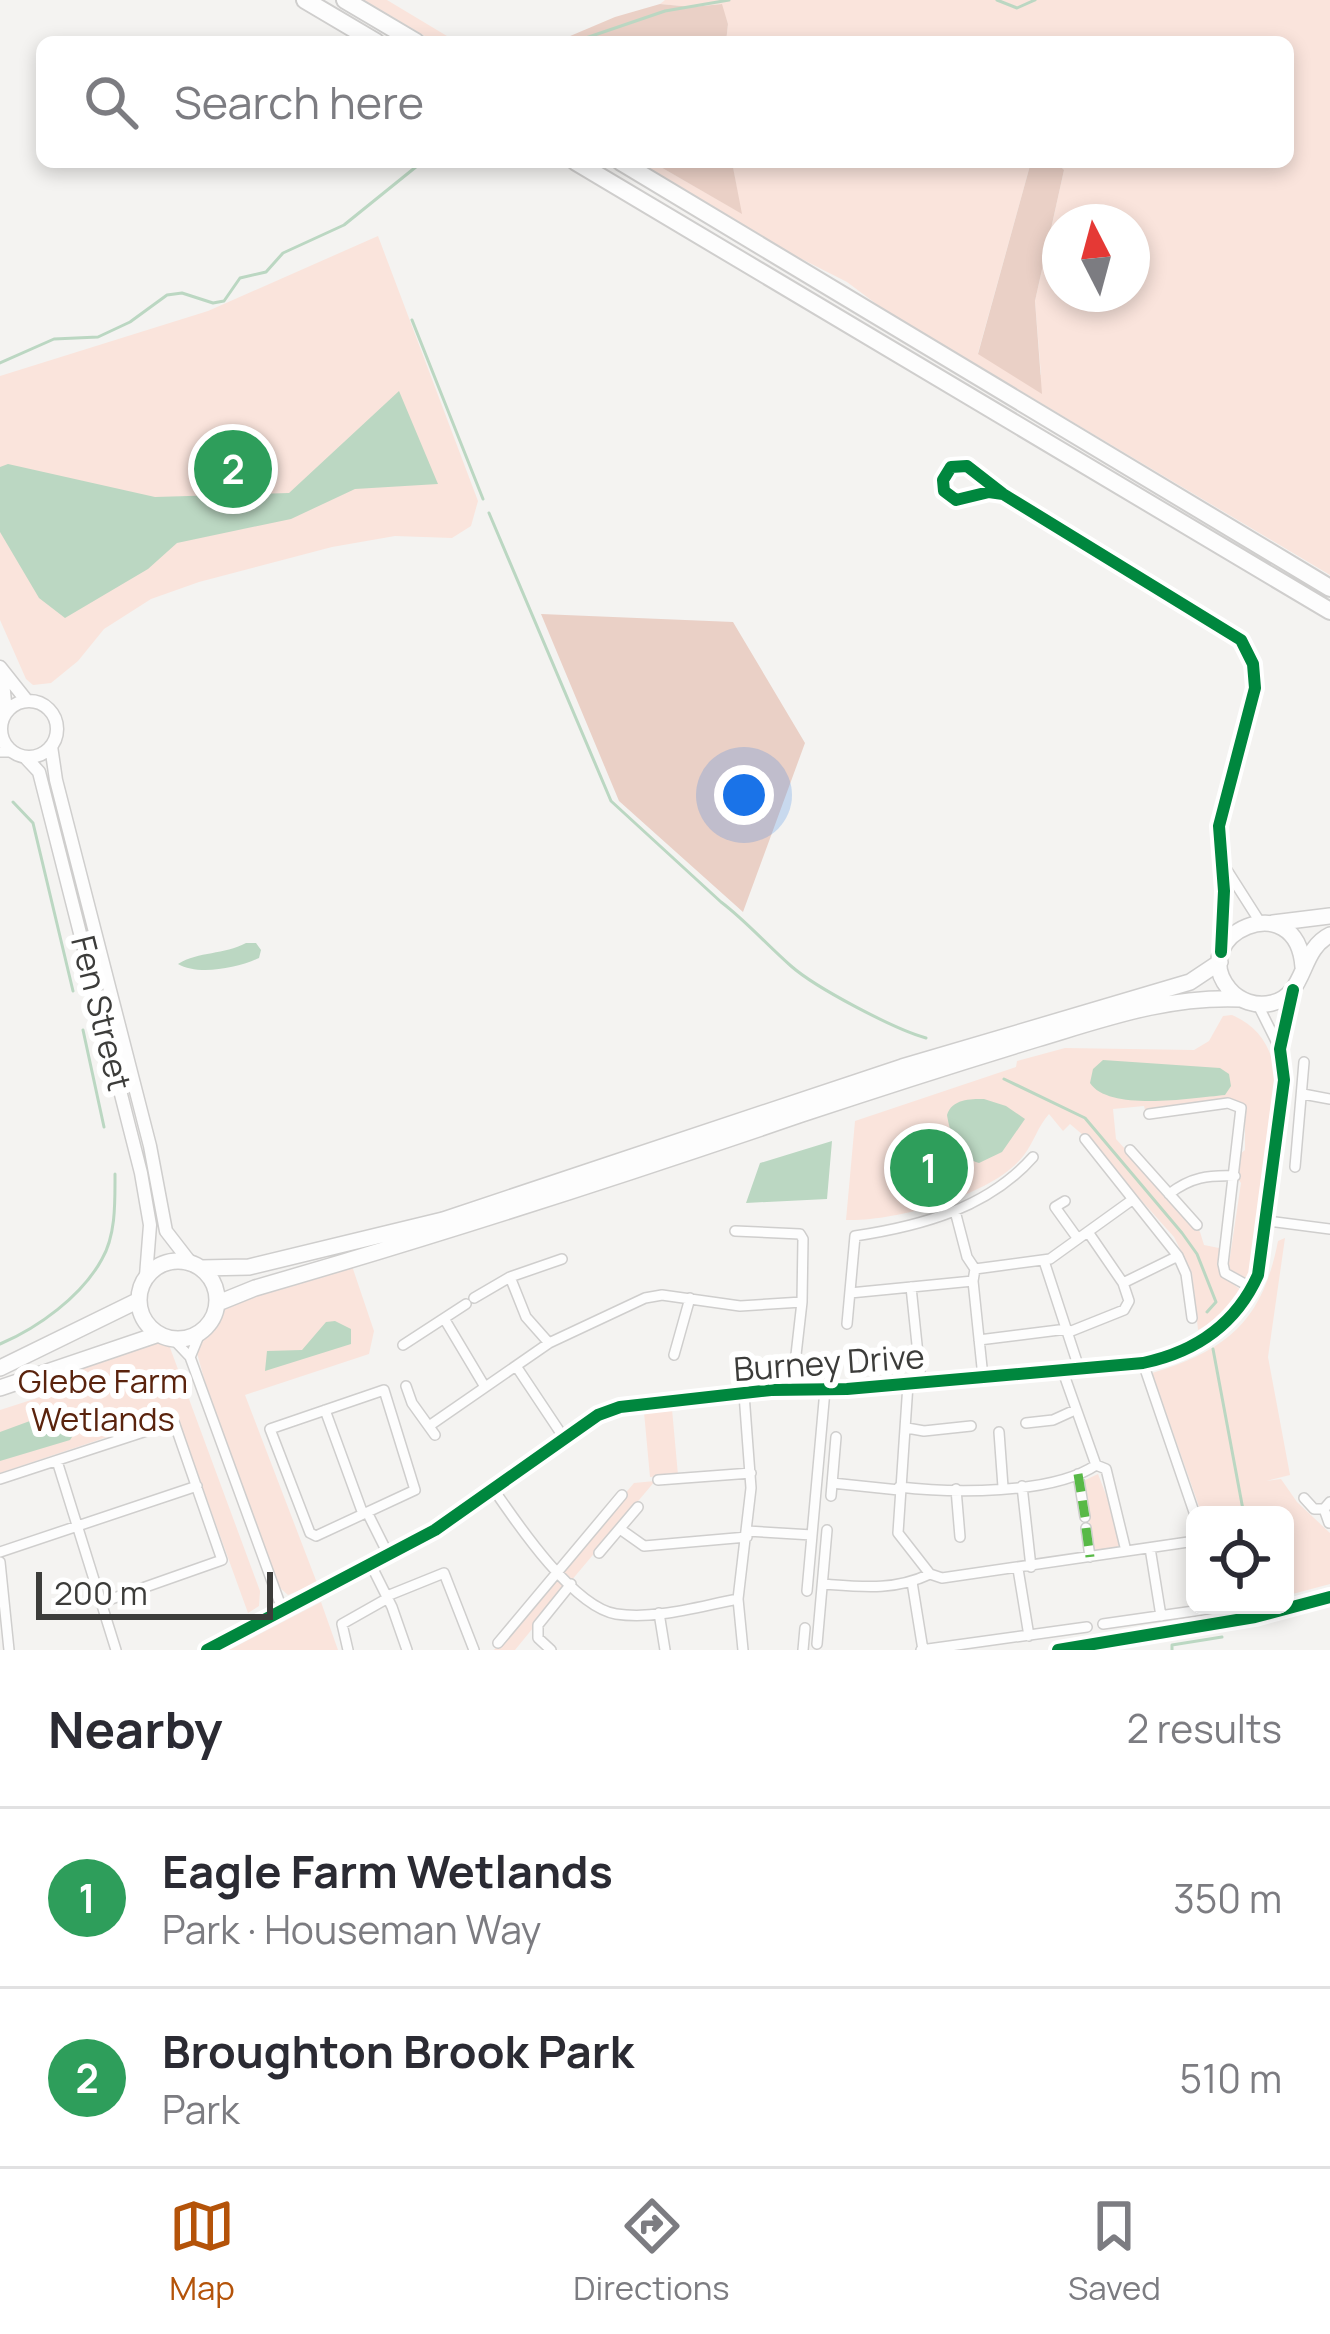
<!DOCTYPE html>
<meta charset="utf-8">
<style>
:root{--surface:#fff;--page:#f7f7f7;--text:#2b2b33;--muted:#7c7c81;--line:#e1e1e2;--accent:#b45309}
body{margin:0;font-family:Manrope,sans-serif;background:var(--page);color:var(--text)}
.controls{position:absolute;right:36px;bottom:36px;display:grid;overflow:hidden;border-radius:18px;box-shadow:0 6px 18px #0003}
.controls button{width:108px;height:108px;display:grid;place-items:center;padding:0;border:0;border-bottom:3px solid var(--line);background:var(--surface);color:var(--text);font:60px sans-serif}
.compass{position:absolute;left:1042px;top:204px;width:108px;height:108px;border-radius:50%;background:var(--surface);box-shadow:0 6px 18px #0003;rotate:354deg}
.scale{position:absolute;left:36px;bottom:30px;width:237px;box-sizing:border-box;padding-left:12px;border:6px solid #3c3c3a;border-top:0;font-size:33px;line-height:42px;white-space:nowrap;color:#3c3c3a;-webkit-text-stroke:9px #fff;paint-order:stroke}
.you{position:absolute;left:744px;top:795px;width:42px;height:42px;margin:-30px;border:9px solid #fff;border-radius:50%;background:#1a73e8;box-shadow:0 0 0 18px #1a73e833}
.badge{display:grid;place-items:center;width:78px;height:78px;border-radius:50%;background:var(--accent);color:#fff;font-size:39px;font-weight:700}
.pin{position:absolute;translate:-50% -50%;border:6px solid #fff;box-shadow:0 3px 12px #0006}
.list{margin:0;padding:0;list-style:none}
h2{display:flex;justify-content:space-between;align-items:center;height:156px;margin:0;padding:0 48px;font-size:51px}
h2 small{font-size:39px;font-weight:400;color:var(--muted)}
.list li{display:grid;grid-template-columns:78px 1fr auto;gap:36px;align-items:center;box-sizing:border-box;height:180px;padding:0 48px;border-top:3px solid var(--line)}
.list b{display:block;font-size:45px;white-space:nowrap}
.list p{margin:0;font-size:39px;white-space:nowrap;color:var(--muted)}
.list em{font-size:39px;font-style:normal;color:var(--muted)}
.icon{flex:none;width:66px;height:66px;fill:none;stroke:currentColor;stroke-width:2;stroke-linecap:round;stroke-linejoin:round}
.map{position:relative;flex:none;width:1330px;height:1650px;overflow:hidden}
.search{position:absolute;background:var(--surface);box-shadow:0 6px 18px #0003;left:36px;right:36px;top:36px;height:132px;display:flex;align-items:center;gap:30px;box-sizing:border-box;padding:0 42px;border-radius:18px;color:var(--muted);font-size:45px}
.sheet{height:516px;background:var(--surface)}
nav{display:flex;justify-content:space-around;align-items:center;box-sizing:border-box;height:168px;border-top:3px solid var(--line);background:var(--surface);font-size:33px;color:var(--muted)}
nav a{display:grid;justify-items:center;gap:6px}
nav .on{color:var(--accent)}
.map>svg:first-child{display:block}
</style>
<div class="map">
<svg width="1330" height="1650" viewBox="0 0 1330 1650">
<rect width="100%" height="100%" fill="#f4f3f1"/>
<path fill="#fae4dc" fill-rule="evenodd" d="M 364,0 L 387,0 L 457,42 L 435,42 Z
M 665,0 L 1330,0 L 1330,575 L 883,309 L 847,282 L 776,246 L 636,162 L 652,162 L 741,213 L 732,162 L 1031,162 L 978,353 L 1041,375 L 1035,301 L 1064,170 L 1056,162 L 1288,162 L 1288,42 L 726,42 L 728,24 L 721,4 L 692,7 L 660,4 ZM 1060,222 L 1132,222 L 1132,294 L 1060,294 Z
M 378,236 L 478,501 L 471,526 L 452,538 L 395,536 L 332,547 L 199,582 L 151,599 L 104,629 L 78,661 L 51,683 L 33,685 L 26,679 L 0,620 L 0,376 L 208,311 Z
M 1232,1015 C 1253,1024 1267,1039 1273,1063 C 1279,1086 1260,1258 1250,1279 L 1244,1281 L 1228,1270 L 1241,1183 L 1237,1177 L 1241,1153 L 1245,1150 L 1245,1106 L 1147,1118 L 1144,1106 L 1113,1109 L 1116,1139 L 1200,1232 L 1204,1245 L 1219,1248 L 1220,1274 L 1241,1290 C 1232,1308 1216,1320 1198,1330 L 1192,1273 L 1174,1237 L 1083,1135 L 1070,1124 L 1063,1131 L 1049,1114 C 1038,1126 1034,1142 1024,1155 C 995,1195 894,1222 846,1220 L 855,1121 L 1016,1067 L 1017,1061 L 1065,1048 L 1194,1050 L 1209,1041 L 1223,1016 Z
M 1285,1238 L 1268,1357 L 1290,1475 L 1266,1481 L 1281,1479 L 1297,1502 L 1330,1533 L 1330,1584 L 1285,1596 L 1285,1515 L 1202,1515 L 1152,1373 C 1229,1350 1263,1319 1278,1241 Z
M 352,1266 L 374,1331 L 369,1354 L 245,1395 L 317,1583 L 288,1595 L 278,1586 L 211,1404 L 197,1353 L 200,1343 L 216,1325 L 224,1304 Z
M 155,1342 L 169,1345 L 260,1591 L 259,1606 L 248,1613 L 176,1414 L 0,1473 L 0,1410 L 56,1392 L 54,1378 Z
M 672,1409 L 678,1475 L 650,1477 L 644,1412 Z
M 1098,1474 L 1115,1518 L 1120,1546 L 1094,1552 L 1083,1481 Z
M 655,1481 L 571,1581 L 559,1571 L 634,1483 Z
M 557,1574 L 569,1584 L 515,1650 L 494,1650 Z
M 321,1602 L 338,1650 L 229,1650 Z"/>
<path fill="#ead0c6" d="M 660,4 L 692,7 L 722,4 L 728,24 L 726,42 L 556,42 L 615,17 Z
M 652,162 L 732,162 L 742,214 Z
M 1031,162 L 1056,162 L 1064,170 L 1035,301 L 1042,394 L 978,354 Z
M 541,614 L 733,622 L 805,743 L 743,912 L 619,801 Z"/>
<path fill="#bbd7c2" d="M 399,391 L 438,484 L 355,489 L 291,519 L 177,543 L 148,569 L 65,618 L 39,598 L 0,532 L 0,467 L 8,464 L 155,497 L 289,493 Z
M 246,943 L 256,943 L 261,950 L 259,958 C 238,968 198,976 178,964 C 199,951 224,955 246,943 Z
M 1103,1060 L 1220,1068 L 1229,1074 L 1231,1086 L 1225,1095 C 1192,1098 1109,1112 1090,1083 L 1093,1069 Z
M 984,1099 L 1006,1106 L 1025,1119 L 1002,1152 L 979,1163 C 958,1157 950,1134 947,1115 C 952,1099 970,1099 984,1099 Z
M 832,1141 L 827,1199 L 746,1203 L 760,1163 Z
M 335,1321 L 351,1329 L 351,1344 L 265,1371 L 267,1351 L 302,1350 L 326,1322 Z
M 57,1411 L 79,1413 L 83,1421 L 70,1440 L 0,1461 L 0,1432 Z"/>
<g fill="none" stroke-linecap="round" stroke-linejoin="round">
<path stroke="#bbd7c2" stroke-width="3" d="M 997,0 L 1017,8 L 1035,0
M 574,42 L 665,11 L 729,0
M 412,320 L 483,499
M 0,363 L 54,339 L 98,337 L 130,322 L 167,295 L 182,293 L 213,303 L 224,301 L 240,278 L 266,272 L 283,253 L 344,225 L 422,162
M 489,513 L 611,801 L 721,902 C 745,920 767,945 791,966 C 816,988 894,1029 926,1038
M 13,802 L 33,823 L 73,991
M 83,1030 L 104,1127
M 1004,1079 L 1085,1118 L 1182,1233 L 1197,1254 L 1216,1302 L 1207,1312
M 0,1344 C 38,1328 82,1296 102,1259 C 116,1235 115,1202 115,1174
M 1213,1349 L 1244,1515
M 1172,1650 L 1172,1645 L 1222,1637"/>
<defs>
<path id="minor" d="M 1003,494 L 989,492 L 956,500 L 944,491 L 943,480 L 951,467 L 967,466 L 1003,494 L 1241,640 L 1253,664 L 1255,688 L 1219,826 L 1224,891 L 1222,947
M 0,733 L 1,732
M 0,752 L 12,752
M 1225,867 L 1260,922
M 1258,1005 L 1280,1049
M 1303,1094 L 1330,1099
M 1149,1114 L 1228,1103 L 1241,1108 L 1223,1264 L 1225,1273 L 1252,1288
M 1085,1139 L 1178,1256 L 1186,1274 L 1192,1318
M 1130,1150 L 1197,1225
M 1295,1167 L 1304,1062
M 1169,1194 C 1191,1177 1208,1175 1235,1176
M 1065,1201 L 1055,1207 L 1078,1239
M 955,1211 L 967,1257 L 975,1269
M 1268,1221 L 1330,1229
M 735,1231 L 800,1234 L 803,1239 L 802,1302 L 792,1390
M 1044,1261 L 1079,1368
M 510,1277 L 562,1259
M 1123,1283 L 1178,1256
M 911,1287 L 921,1383
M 850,1293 L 973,1281
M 474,1298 L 510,1277 L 526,1317 L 549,1343
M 445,1320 L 485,1387
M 847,1324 L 855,1236 C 921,1226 988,1208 1033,1157
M 1069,1332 L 1124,1310 L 1129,1301 L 1123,1283 L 1088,1232
M 173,1339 L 190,1357 L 282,1609
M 979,1340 L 1067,1329
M 403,1345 L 466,1304
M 191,1355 L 200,1333
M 674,1355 L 690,1298
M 1143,1363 L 1195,1515
M 516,1366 L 564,1438
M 1062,1369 L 1096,1465 L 1106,1469 L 1126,1551
M 983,1377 L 973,1281 L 975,1269 L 1050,1259 L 1132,1200
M 908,1384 L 898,1533 L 930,1574 L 942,1578 L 1195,1541
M 406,1386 L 412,1403 L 435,1435
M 384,1390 L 415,1490 L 316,1536 L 310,1533 L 270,1429 Z
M 325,1410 L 363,1514
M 1026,1423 L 1053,1420 L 1075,1410
M 429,1426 L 549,1343 L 645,1298 L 662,1295 L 740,1306 L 802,1302
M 907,1428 L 924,1431 L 971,1426
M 999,1432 L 1003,1487
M 57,1461 L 116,1650
M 1078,1474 L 1085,1517
M 0,1479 L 174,1422 L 222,1560 L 100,1603
M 658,1480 L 751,1473
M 832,1483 L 899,1490
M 1022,1486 L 1031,1567
M 492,1487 C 516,1522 573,1607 616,1614 C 656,1620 700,1606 738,1599 L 751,1488 L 744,1394
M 899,1487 C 951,1493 1052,1495 1096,1465
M 956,1489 L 960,1537
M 831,1496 L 836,1437
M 1304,1498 L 1314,1509 L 1324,1509
M 367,1512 L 389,1556
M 1329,1523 L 1324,1509 L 1330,1502
M 1086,1528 L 1090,1557
M 620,1529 L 644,1546 L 747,1537
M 747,1531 L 812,1535 L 825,1390
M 1150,1548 L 1161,1616
M 0,1552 L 197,1486
M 599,1553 L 638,1507
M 0,1562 L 9,1650
M 371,1565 L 392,1607 L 407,1650
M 1018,1569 L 1029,1636
M 912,1582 L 923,1650
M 823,1584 C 862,1587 894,1591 930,1574
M 807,1591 L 812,1535
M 387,1596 L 444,1573 L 474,1650
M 738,1599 L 743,1650
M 659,1613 L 665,1650
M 1103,1624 L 1229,1606
M 498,1643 L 622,1495
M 817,1644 L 827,1530
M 207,1650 L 435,1530 L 598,1415 L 620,1407 L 771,1390 L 847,1389 L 1143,1363 C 1195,1352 1236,1324 1258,1275 L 1284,1080 L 1280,1049 L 1293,990
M 348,1650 L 342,1624 L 388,1598
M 551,1650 L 538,1638 L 538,1625 L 571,1584
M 803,1650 L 805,1628
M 921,1650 L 1087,1627"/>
<path id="tertiary" d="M 0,667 L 27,701
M 2,672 L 6,712
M1 729a28 28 0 1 1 56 0a28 28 0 1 1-56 0Z
M 51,746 L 56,780 L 150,1146 L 166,1231 L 190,1262
M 25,757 L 39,772 L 141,1173 L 150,1225 L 146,1276
M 1058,1650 L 1255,1617 L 1330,1597"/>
<path id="trunk" d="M 1273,923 L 1330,916
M 1303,967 C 1297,884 1185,935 1229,989 C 1239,1001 1256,1007 1272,1003 C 1307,995 1299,950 1330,935
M139 1300a39 39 0 1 1 78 0a39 39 0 1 1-78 0Z
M 201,1268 L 249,1267 L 443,1220 L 902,1067 L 1190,982 L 1220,962
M 218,1303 L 255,1288 C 439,1235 621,1176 802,1114 C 880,1088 958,1063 1037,1039 C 1107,1018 1167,996 1241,999
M 0,1368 L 139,1300
M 0,1388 L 159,1334"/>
<path id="motorway" d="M 305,0 L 376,42
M 345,0 L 416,42
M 576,162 L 1330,611
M 621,162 L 1330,588"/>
</defs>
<use href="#minor" stroke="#cfcecd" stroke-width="12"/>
<use href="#tertiary" stroke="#cfcecd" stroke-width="15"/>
<use href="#trunk" stroke="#cfcecd" stroke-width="18"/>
<use href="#motorway" stroke="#cfcecd" stroke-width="20"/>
<use href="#minor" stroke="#fdfdfd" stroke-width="9"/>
<use href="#tertiary" stroke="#fdfdfd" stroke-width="12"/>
<use href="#trunk" stroke="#fdfdfd" stroke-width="15"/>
<use href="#motorway" stroke="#fdfdfd" stroke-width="16"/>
<path stroke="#58b947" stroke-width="9" stroke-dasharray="18 9" stroke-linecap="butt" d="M 1078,1474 L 1085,1517
M 1086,1528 L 1090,1557"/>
<defs>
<path id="cycleway" d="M 1003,494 L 989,492 L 956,500 L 944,491 L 943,480 L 951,467 L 967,466 L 1003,494 L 1241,640 L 1253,664 L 1255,688 L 1219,826 L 1224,891 L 1221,952
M 207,1650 L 435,1530 L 598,1415 L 620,1407 L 771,1390 L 847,1389 L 1143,1363 C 1195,1352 1236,1324 1258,1275 L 1284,1080 L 1280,1049 L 1293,990
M 1058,1650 L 1255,1617 L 1330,1597"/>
</defs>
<use href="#cycleway" stroke="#fff" stroke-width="20"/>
<use href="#cycleway" stroke="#00873e" stroke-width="12"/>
</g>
<g text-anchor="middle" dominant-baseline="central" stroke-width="12" stroke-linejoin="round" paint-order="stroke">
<g font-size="33" fill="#3c3c3a" stroke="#fff">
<text transform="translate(102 1013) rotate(76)">Fen Street</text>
<text transform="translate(829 1362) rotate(-4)">Burney Drive</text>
</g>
<g font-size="33" fill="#5a230d" stroke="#fff">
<text x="103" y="1380">Glebe Farm<tspan x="103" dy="38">Wetlands</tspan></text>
</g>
</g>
</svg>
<div class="controls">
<button><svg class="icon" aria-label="locate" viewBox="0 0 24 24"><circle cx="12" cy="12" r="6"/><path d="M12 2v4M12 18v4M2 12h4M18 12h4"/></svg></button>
</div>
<svg class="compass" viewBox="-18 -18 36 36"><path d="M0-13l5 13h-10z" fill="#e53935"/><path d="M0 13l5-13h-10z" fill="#7c7c81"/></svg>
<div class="scale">200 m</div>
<div class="you"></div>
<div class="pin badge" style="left:929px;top:1168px;background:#2e9e5b">1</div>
<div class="pin badge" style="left:233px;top:469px;background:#2e9e5b">2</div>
<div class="search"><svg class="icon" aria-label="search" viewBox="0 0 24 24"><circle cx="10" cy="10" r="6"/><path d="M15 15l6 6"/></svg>Search here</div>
</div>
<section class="sheet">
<h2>Nearby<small>2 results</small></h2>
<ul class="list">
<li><span class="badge" style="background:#2e9e5b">1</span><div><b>Eagle Farm Wetlands</b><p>Park · Houseman Way</p></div><em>350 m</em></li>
<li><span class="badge" style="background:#2e9e5b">2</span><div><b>Broughton Brook Park</b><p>Park</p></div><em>510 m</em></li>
</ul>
</section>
<nav>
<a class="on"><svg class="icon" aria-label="map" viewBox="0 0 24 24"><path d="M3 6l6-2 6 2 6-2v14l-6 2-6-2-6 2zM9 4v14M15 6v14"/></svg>Map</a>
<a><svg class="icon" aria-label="directions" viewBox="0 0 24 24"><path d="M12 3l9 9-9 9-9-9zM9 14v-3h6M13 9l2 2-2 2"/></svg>Directions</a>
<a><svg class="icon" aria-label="saved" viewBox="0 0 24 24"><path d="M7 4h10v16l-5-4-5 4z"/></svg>Saved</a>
</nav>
